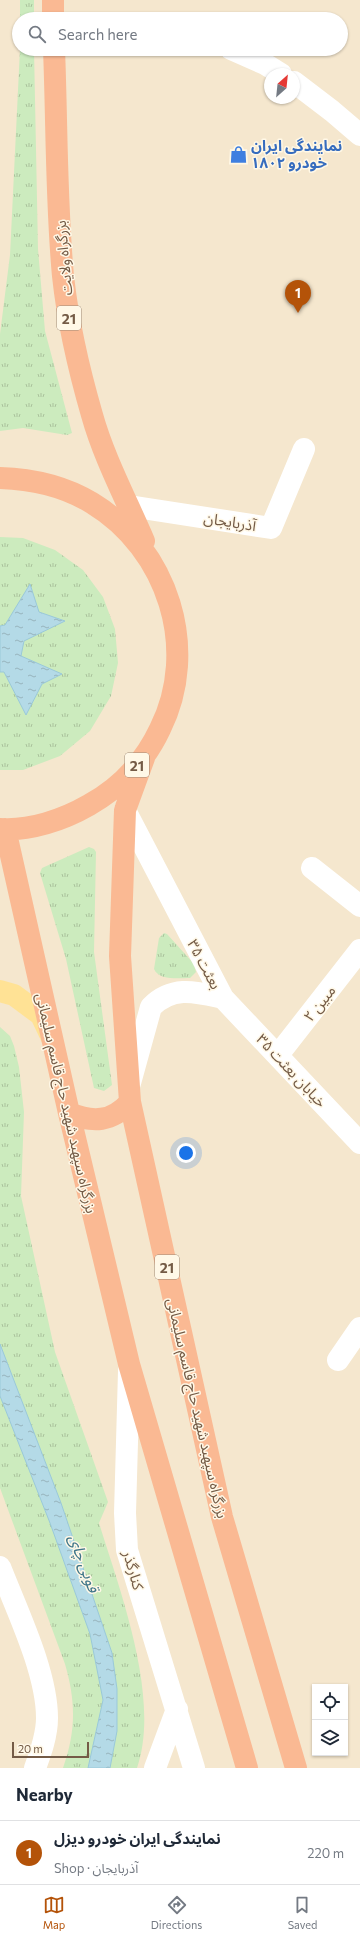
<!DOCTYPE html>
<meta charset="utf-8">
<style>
:root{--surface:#fff;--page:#f2f2f3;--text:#1f2937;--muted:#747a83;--line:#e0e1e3;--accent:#b45309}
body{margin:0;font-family:Commissioner,"Noto Sans Arabic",sans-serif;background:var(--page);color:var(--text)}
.controls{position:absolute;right:12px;bottom:12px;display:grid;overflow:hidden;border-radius:0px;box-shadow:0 1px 3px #0004}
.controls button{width:36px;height:36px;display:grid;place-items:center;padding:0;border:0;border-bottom:1px solid var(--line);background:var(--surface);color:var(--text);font:20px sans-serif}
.compass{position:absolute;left:264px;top:68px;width:36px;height:36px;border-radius:50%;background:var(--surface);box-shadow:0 1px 3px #0004;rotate:27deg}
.scale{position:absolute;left:12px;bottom:10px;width:77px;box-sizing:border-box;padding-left:4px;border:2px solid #745b46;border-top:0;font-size:11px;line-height:14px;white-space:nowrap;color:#745b46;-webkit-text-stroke:3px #fff8e7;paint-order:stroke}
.you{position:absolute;left:186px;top:1153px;width:14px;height:14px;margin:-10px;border:3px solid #fff;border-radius:50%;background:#1a73e8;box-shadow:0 0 0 6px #1a73e833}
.badge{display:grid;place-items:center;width:26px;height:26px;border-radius:50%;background:var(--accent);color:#fff;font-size:13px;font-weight:700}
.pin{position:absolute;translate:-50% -33px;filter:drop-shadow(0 1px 2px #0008)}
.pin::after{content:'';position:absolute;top:21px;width:14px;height:12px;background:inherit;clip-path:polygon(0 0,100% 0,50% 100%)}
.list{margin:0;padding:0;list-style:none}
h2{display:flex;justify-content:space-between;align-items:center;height:52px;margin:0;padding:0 16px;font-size:17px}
h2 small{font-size:13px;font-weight:400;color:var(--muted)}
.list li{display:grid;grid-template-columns:26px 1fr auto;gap:12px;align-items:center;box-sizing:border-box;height:64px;padding:0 16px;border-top:1px solid var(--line)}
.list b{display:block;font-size:15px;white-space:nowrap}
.list p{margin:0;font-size:13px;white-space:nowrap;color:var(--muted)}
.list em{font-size:13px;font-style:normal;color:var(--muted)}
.icon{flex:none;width:22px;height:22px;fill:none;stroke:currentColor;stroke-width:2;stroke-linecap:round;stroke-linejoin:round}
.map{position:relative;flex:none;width:360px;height:1768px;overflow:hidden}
.search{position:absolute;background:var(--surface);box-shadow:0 1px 3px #0004;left:12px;right:12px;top:12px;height:44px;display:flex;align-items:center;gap:10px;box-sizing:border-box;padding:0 14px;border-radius:22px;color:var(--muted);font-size:15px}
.sheet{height:116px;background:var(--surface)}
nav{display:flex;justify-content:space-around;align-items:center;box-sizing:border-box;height:56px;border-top:1px solid var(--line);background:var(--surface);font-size:11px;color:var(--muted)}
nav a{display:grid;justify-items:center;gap:2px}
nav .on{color:var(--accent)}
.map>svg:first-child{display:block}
</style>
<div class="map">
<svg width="360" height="1768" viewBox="0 0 360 1768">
<defs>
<pattern id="grass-tufts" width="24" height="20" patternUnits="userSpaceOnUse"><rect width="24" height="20" fill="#ccebbe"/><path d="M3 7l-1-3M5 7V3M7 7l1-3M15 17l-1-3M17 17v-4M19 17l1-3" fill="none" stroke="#aac19c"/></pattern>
<pattern id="water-ripples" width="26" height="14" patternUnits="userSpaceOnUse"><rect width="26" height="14" fill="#b4dae7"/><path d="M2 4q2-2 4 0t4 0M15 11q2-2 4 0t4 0" fill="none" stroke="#97b4bd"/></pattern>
</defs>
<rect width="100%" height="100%" fill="#fdf5e0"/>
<path fill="#f5e7ce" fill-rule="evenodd" d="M 0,0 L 360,0 L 360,1768 L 0,1768 ZM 19,19 L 341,19 L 341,49 L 19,49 ZM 270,74 L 294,74 L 294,98 L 270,98 ZM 315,1687 L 345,1687 L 345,1753 L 315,1753 Z"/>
<path fill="url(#grass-tufts)" d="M 20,0 L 34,0 L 34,19 L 20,19 Z
M 20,49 L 34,49 L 38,249 L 45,331 L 72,433 L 67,435 L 23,428 L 0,431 L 0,334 L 10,255 Z
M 0,537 L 23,538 L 55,550 L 83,570 L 103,597 L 115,629 L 118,663 L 111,696 L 90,731 L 60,756 L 23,770 L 0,770 Z
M 89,847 L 94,849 L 96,852 L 94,952 L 112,1085 L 104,1091 L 94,1088 L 66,959 L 40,873 L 42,868 Z
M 164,933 L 167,934 L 194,964 L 196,972 L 190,978 C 180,978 159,981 154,969 L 159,938 Z
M 0,1027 L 10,1036 L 14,1046 L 19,1067 L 24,1112 L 21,1196 L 55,1352 L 108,1502 L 99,1523 C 120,1591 161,1698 137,1768 L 63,1768 C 76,1731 76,1702 65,1664 L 0,1488 Z"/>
<path fill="url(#water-ripples)" stroke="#9ac9d9" d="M 30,584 L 39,612 L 65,621 L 24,641 L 21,656 L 62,674 L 42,684 L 26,715 L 4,672 L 0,672 L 0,626 L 5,625 Z
M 0,1344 L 61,1503 L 112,1653 L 117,1689 L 117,1731 L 110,1768 L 88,1768 L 103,1700 L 90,1634 L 50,1523 L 0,1396 Z"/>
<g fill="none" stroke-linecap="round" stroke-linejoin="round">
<path stroke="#fff" stroke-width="22" d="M 231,49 L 265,64 L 281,74
M 294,82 L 332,111 L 360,135
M 129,506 L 271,528 L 304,449
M 125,810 L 223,998 L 360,1143
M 312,868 L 360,906
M 278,1055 L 360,950
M 130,1083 L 151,1007 C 173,985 196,992 223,998
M 338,1360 L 360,1328
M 129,1371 L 125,1513 L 127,1550 L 194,1768
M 0,1567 C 17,1611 47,1672 47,1718 C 47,1735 41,1752 35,1768
M 155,1768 L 177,1709"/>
<path stroke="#ffe295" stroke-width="22" d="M 0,991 L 14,995 L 41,1015 L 51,1036"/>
<path stroke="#fab993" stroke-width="22" d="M 53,0 L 53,19
M 54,49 C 57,124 56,201 63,276 C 68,323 79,370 92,415 C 104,458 126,499 144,541
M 0,478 C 32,479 64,486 92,503 C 168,549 200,649 160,729 C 145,761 120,788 89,805 C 63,820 30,831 0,829
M 144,758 L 125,810 L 120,956 L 130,1102 L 222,1517 L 296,1768
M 5,829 L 69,1113 L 129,1364 L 247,1768
M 69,1113 C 93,1123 112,1122 130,1102"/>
</g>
<defs>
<symbol id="shop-bare" viewBox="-9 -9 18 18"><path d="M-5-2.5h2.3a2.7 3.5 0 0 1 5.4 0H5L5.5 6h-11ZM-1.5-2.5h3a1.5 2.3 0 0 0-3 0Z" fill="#3f7fe0" stroke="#fff8e7" stroke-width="2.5" paint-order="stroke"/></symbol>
</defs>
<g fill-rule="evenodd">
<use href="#shop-bare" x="226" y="142" width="25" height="25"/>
</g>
<g text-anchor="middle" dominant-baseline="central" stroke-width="3" stroke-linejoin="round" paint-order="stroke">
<g fill="#fff8e7" stroke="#9e8a76" stroke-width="1">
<rect x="57" y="306" width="24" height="24" rx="3"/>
<rect x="125" y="753" width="24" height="24" rx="3"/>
<rect x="155" y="1255" width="24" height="24" rx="3"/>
</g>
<g font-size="14" font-weight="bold" fill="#745b46">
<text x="69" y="318">21</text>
<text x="137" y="765">21</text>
<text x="167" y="1267">21</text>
</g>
<g font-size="15" font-weight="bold" fill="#366cbe" stroke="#fff8e7" text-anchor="start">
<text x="251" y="145">نمایندگی ایران<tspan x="251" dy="17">خودرو ۱۸۰۲</tspan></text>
</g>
<g font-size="15" fill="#745b46" stroke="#fff8e7">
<text transform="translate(63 258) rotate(-95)">بزرگراه ولایت</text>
<text transform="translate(230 521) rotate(9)">آذربایجان</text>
<text transform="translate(205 964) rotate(62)">بعثت ۳۵</text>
<text transform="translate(319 1003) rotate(-52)">مبین ۲</text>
<text transform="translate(292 1070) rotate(47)">خیابان بعثت ۳۵</text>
<text transform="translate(67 1103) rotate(77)">بزرگراه سپهبد شهید حاج قاسم سلیمانی</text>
<text transform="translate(198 1408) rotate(77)">بزرگراه سپهبد شهید حاج قاسم سلیمانی</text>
<text transform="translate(134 1570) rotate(74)">کنارگذر</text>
</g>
<g font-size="16" font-style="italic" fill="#3f7589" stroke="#fff8e7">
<text transform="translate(85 1563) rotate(70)">قوبی چای</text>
</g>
</g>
</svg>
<div class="controls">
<button><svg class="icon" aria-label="locate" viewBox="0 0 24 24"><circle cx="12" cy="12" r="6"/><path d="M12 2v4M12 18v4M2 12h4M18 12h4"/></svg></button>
<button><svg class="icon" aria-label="layers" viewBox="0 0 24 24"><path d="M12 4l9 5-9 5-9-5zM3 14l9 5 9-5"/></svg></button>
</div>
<svg class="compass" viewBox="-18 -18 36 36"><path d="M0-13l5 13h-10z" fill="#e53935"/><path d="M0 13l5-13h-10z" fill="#747a83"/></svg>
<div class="scale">20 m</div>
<div class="you"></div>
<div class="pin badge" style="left:298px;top:313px">1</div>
<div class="search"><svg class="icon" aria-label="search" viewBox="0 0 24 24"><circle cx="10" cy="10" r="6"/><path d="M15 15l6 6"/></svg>Search here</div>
</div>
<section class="sheet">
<h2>Nearby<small></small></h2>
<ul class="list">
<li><span class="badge">1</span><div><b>نمایندگی ایران خودرو دیزل</b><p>Shop · آذربایجان</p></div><em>220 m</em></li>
</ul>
</section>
<nav>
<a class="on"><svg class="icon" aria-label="map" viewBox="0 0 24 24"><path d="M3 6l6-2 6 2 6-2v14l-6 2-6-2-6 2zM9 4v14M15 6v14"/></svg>Map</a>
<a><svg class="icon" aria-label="directions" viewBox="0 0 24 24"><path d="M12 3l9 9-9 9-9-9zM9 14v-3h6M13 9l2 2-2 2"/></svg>Directions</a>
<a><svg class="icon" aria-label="saved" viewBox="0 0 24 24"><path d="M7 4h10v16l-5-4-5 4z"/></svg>Saved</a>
</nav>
